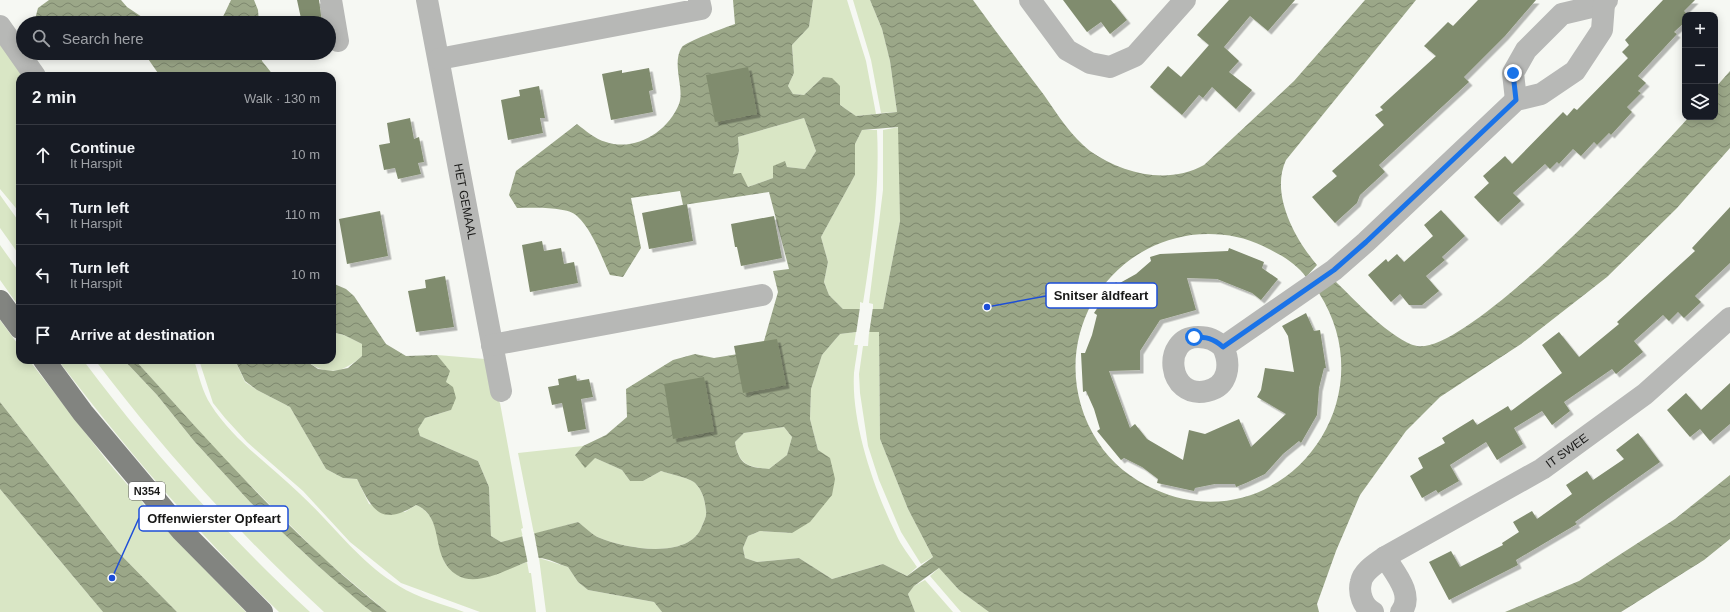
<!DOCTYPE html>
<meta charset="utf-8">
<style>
:root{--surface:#171b24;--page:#242831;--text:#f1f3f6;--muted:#9ea1a6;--line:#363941}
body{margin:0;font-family:Helvetica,sans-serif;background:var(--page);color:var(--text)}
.controls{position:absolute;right:12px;top:12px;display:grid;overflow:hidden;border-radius:8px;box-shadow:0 2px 10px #0003}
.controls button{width:36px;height:36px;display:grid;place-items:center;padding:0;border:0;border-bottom:1px solid var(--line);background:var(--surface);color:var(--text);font:20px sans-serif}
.stop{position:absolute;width:12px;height:12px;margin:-9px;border:3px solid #1a73e8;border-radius:50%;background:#fff}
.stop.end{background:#1a73e8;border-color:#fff;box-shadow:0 1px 4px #0008}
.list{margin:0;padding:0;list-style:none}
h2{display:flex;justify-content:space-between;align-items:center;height:52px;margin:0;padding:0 16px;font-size:17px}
h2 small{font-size:13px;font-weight:400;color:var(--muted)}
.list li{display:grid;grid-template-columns:26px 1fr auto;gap:12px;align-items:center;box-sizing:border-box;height:60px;padding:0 16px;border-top:1px solid var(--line)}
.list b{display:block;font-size:15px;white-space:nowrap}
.list p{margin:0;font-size:13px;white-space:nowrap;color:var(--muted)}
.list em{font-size:13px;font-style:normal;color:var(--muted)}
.icon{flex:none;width:22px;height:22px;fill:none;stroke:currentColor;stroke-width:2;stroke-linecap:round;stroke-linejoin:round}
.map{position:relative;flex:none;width:1730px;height:612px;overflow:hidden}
.search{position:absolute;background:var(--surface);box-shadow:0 2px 10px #0003;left:16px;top:16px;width:320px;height:44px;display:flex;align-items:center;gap:10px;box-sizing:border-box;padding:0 14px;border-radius:22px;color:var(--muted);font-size:15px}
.panel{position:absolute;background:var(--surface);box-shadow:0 2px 10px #0003;left:16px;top:72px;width:320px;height:292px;border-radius:12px}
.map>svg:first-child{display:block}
</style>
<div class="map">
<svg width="1730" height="612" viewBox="0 0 1730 612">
<defs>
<pattern id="water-waves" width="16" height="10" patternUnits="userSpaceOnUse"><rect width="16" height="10" fill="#9ba788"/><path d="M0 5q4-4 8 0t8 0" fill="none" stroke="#7d876e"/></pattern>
<filter id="shadow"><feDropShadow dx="3.5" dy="3.5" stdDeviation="0" flood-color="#0004"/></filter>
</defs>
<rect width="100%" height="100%" fill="#f6f8f3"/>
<path fill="#d9e6c5" d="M 813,0 L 847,0 L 866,61 L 876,114 L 856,116 L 840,105 L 840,86 L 823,77 L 804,95 L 793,94 L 788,86 L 794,73 L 792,45 L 809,27 Z
M 853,0 L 870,0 L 882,29 L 890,61 L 897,112 L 881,113 L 871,60 Z
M 0,36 L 28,76 L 20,76 L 20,213 L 0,189 Z
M 804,118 L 816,151 L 805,169 L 787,167 L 785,162 L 773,178 L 748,187 L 733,174 L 739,151 L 738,137 Z
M 899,127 L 900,221 L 883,309 L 873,309 L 873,304 L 869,303 L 883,190 L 883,130 Z
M 862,130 L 877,130 C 880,189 872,245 863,303 L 860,302 L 860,309 L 843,309 L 829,295 L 824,282 L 828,262 L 821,237 L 855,175 L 855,144 Z
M 0,195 L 20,223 L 20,256 L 0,228 Z
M 0,245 L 20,273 L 20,308 L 0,280 Z
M 0,320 L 20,347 L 20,360 L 29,360 L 108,462 L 161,524 L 246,612 L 177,612 L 117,551 L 0,402 Z
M 332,332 L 344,335 L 362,344 L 362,356 C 341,374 328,376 304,360 L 332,360 Z
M 856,332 L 854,345 L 858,345 C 857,354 855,364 854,373 C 851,423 874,489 896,534 C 901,546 910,556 917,567 L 907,576 L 883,564 L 832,579 L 799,558 L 757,562 L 745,558 L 743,548 L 748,536 L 760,531 L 792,533 L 818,450 L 810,419 L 811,389 L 822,355 L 840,334 Z
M 869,332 L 879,332 L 880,439 L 908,509 L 933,557 L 921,564 L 901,532 L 879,480 L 868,446 L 860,393 L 859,374 L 863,346 L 868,346 Z
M 437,355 L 485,359 L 495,395 L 500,403 L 523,528 L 521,529 L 523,537 L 501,542 L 491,536 L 489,487 L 478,461 L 420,436 L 417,429 L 425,418 L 451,410 L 446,382 L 449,371 Z
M 58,360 L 83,360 C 151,451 226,534 310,612 L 279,612 C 198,534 126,449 58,360 Z
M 95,360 L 124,360 L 157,395 L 194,441 L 250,502 L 317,565 L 372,612 L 324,612 C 240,535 164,451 95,360 Z
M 135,360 L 194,360 C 199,375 202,392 211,405 C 233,440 270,465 299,493 C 333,524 359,562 399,586 C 418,598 443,604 464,612 L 387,612 L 323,558 L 227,462 Z
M 199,360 L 235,360 L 245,382 L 257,390 L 290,407 L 326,469 L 343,478 L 357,479 L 369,504 L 405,512 L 416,505 C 441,516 435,543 446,565 L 488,576 L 527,562 L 529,573 L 531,573 L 536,612 L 480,612 L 401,583 L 350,542 L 303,491 L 247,442 L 225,418 L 213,403 Z
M 784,427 L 792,437 L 787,455 L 769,469 C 747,467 739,464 735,442 L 744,433 Z
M 583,446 L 575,455 L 595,458 L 622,470 L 630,481 L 643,481 L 661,471 C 669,474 690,478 695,483 C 703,491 705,501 706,511 C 707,516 704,521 702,526 C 690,560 626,549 600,538 C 592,535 585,528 578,522 L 534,534 L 518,453 Z
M 0,489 L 103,612 L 0,612 Z
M 539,558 L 568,567 L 578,582 L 588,590 L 654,602 L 662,612 L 546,612 Z
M 939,568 L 959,590 L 989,612 L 961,612 L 930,576 Z
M 925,580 L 953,612 L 915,612 L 908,594 L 914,586 Z"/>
<path fill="url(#water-waves)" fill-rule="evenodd" d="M 49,0 L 121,0 L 127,7 L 151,23 L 34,23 L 38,8 Z
M 231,0 L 254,0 L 258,10 L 259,23 L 220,23 Z
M 733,0 L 813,0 L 809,27 L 792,45 L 794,73 L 788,86 L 793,94 L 804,95 L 823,77 L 832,78 L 840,86 L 840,105 L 856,116 L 897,112 L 890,61 L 882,29 L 870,0 L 973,0 C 996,32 1020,63 1044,95 C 1057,114 1072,137 1090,151 C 1123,174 1168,185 1204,165 L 1294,81 L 1365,0 L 1416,0 L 1286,160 C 1270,194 1295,239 1317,265 L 1306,277 C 1296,263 1278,253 1263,246 C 1241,235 1215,232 1191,235 C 1092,250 1044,359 1098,442 C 1111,463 1132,479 1154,489 C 1276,545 1391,406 1319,293 L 1334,280 C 1353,298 1392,341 1417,346 C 1468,355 1651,159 1689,117 L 1715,117 L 1715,88 L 1730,71 L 1730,148 L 1677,208 L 1607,277 L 1521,344 L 1440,397 L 1406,431 L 1360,495 L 1336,551 L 1317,604 L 1319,612 L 989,612 L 959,590 L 939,568 L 914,586 L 908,594 L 915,612 L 662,612 L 654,602 L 588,590 L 578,582 L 568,567 C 560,565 548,558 539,558 C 535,558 529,561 524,563 C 506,570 476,587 457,575 C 428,557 447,518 416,505 C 381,527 372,510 357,479 L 343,478 L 326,469 L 290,407 L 257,390 L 245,381 L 235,360 L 304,360 L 318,369 L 333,371 L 348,368 L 362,356 L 362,344 L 344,335 L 332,332 L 332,283 L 346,289 L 354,296 L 386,344 L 406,356 L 437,355 L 450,371 L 446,382 L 453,387 L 456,398 L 451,410 L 425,418 L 418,429 L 420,436 L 478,461 L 489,487 L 491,536 L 501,542 L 578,522 C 585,527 592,535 600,538 C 626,549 690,560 702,526 C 704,521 707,516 706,511 C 705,501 703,491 695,483 C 690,478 669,474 661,471 L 643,481 L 630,481 L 622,470 L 595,458 L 585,468 L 575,455 L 583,446 L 606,435 L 627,417 L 626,389 L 673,360 L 695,354 L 714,358 L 750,352 L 764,341 L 778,292 L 773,271 L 789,269 L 769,192 L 683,205 L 680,191 L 631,198 L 641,248 L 623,277 L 610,275 C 601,256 593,231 577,216 C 567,206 530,208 517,208 L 509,195 L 516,171 L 577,124 C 586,131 595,139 606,142 C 635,152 668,132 679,104 C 685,89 671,63 682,47 C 686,42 726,27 735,24 ZM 804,118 L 816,151 L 805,169 L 787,167 L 785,161 L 773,166 L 773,178 L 748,187 L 741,173 L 733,174 L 739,151 L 738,137 ZM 898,127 L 900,221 L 883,309 L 843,309 L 829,295 L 824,282 L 828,262 L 821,237 L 855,175 L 855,144 L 862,130 ZM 856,332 L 879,332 L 880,439 L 908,509 L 933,557 L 907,576 L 883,564 L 832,579 L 799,558 L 757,562 L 745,558 L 743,548 L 748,536 L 760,531 L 792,533 L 810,522 L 832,495 L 835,479 L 830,458 L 818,450 L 810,419 L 811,389 L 822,355 L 840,334 ZM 784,427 L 792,437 L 787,455 L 769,469 C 747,467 739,465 735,442 L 744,433 Z
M 144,53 L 261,53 L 262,61 L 274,76 L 160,76 Z
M 124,360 L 135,360 C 215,448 293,538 387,612 L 372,612 L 363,605 L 317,565 L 250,502 L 194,441 L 157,395 Z
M 0,402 L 117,551 L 177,612 L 103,612 L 0,489 Z
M 1730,475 L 1730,539 L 1704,560 L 1621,612 L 1505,612 L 1579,581 L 1675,519 Z"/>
<path fill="#f6f8f3" d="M 860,307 L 873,307 L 869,334 L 856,334 Z
M 534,532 L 539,560 L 528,564 L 522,535 Z"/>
<path fill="#808c6e" filter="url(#shadow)" d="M 297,0 L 319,0 L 322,23 L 302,23 Z
M 1063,0 L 1111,0 L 1127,20 L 1110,34 L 1101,22 L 1087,32 Z
M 1229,0 L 1295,0 L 1268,31 L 1250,16 L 1224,47 L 1239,61 L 1229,72 L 1252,90 L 1236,109 L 1212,87 L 1203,98 L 1199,95 L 1182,115 L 1150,87 L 1168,66 L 1181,77 L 1209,45 L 1197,35 Z
M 1478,0 L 1536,0 L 1505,36 L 1464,77 L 1469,82 L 1379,165 L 1385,172 L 1360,195 L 1357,203 L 1335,223 L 1312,197 L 1337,176 L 1332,171 L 1384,125 L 1375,115 L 1383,110 L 1380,107 L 1436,56 L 1424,46 L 1448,22 L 1453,26 Z
M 1663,0 L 1695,0 L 1684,11 L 1688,15 L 1685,15 L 1685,22 L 1674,32 L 1677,34 L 1638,76 L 1646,83 L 1638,91 L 1641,93 L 1627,107 L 1632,112 L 1611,135 L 1609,133 L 1597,145 L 1594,142 L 1581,156 L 1573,149 L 1559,164 L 1557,162 L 1550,169 L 1545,164 L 1513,193 L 1521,201 L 1498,222 L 1474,197 L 1489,183 L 1483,176 L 1505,156 L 1512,164 L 1563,112 L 1567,116 L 1574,108 L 1577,110 L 1628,58 L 1622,52 L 1629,45 L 1625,40 Z
M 748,67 L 757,114 L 715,122 L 706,75 Z
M 649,68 L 653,90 L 649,91 L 653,112 L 611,120 L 602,74 L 622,70 L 622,73 Z
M 539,86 L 545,118 L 540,118 L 543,133 L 508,140 L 501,100 L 520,96 L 519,90 Z
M 410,118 L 414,139 L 419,137 L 424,162 L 418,163 L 421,174 L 398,179 L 395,168 L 384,170 L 379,145 L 390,143 L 387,123 Z
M 687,204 L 693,241 L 649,249 L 642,213 Z
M 1730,207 L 1730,263 L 1695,296 L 1701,302 L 1684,318 L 1678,312 L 1669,321 L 1663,315 L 1634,341 L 1643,352 L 1616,374 L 1612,369 L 1564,402 L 1570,411 L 1552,425 L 1542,411 L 1514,428 L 1523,444 L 1497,460 L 1486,442 L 1450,465 L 1459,481 L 1438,493 L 1436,490 L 1422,498 L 1410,476 L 1423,468 L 1418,458 L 1445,443 L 1442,438 L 1473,419 L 1477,425 L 1508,406 L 1511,411 L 1562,373 L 1542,345 L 1559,332 L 1579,357 L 1619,324 L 1617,322 L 1695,251 L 1692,248 Z
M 1441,210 L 1465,236 L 1442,257 L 1445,260 L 1426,276 L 1439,291 L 1422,305 L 1409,305 L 1400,294 L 1391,302 L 1368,275 L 1386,259 L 1388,262 L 1397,254 L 1404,262 L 1433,236 L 1424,225 Z
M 380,211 L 388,256 L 347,264 L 339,219 Z
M 774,216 L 782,258 L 741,266 L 737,247 L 735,247 L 731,224 Z
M 542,241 L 544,251 L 561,248 L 564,264 L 574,262 L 578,283 L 530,292 L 522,245 Z
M 1229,248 L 1264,262 L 1262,268 L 1278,279 L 1261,300 L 1252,293 L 1217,279 L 1187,278 L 1196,310 L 1160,320 L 1140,351 L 1140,370 L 1109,371 L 1130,428 L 1135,424 L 1147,439 L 1183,460 L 1189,430 L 1205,434 L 1239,419 L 1251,447 L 1286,414 L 1257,397 L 1261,390 L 1265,368 L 1294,372 L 1288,336 L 1282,326 L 1306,313 L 1314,331 L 1320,330 L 1326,368 L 1324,368 L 1319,388 L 1317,415 L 1301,443 L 1299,441 L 1283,454 L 1265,474 L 1246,483 L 1236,487 L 1235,484 L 1215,484 L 1195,488 L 1194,491 L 1157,483 L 1158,479 L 1142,467 L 1124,458 L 1121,460 L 1097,431 L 1100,429 L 1094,409 L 1086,391 L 1083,392 L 1081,353 L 1085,353 L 1092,335 L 1097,315 L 1094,313 L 1098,307 L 1116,282 L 1118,284 L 1136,274 L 1151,261 L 1150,257 L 1160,254 L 1228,251 Z
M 445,276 L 454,327 L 416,332 L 408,291 L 426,288 L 425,280 Z
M 777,339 L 786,385 L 743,393 L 734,346 Z
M 576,375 L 577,381 L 589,379 L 593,397 L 581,399 L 586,429 L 568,432 L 562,403 L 552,405 L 548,387 L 559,385 L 558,379 Z
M 704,377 L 714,431 L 673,439 L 664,384 Z
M 1730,383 L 1730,424 L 1710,441 L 1700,429 L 1690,437 L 1667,410 L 1686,393 L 1701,410 Z
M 1638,433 L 1660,462 L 1575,522 L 1577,524 L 1516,560 L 1518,565 L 1449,600 L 1429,562 L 1451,551 L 1460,567 L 1503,545 L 1502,543 L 1519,532 L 1513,522 L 1532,511 L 1537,519 L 1572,494 L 1566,485 L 1587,471 L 1593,480 L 1624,459 L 1616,450 Z"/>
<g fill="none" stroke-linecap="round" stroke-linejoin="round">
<g stroke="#b7b8b6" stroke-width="22">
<path d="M 331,0 L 338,41"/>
<path id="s1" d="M 427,0 L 501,391"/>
<path d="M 1030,0 L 1067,50 L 1090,63 L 1110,67 L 1135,56 L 1185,0"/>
<path d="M 0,26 L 35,76"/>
<path d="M 439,59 L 701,9 L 699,0"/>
<path d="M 1516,100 L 1513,73 L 1526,50 L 1562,14 L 1604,4 L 1607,0"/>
<path d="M 492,345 L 762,295"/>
<path d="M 1223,347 C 1231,364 1229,386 1207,391 C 1167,400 1161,337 1198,337 C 1209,337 1215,340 1223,347 L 1334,270 L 1366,242 L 1516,100 L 1541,94 L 1575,71 L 1602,30 L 1604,4"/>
<path d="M 1385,557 C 1394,572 1415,595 1401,612"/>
<path id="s2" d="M 1373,612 C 1363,607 1358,593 1361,582 C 1363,571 1377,563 1385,557 L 1542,469 L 1645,394 L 1730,318"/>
</g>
<path stroke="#828480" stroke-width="22" d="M 0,301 L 20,328
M 44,360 L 83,413 L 181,530 L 262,612"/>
</g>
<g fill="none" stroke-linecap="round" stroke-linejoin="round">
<path stroke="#1a73e8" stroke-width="5" d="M 1194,337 C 1206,337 1213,338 1223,347 L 1334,270 L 1366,242 L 1516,100 L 1513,73"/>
</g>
<g text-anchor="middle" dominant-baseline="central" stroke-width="4" stroke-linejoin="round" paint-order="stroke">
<rect fill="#fff" stroke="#5d5d5d" stroke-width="1" x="129" y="482" width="36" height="18" rx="3"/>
<g font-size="11" font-weight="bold" fill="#181817">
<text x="147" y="491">N354</text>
</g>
<g font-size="12" fill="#181817" stroke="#fff">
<text stroke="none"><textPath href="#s1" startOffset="205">HET GEMAAL</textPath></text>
<text stroke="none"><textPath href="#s2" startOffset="281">IT SWEE</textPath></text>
</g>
</g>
<path fill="none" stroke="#1d4ed8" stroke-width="1.5" d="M987 307L1046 296M112 578L139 518"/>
<g fill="#1d4ed8" stroke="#fff" stroke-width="1.5">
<circle cx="987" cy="307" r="4"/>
<circle cx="112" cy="578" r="4"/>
</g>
<g fill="#fff" stroke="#1d4ed8" stroke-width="1.5">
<rect x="1046" y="283" width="111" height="25" rx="4"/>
<rect x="139" y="506" width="149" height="25" rx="4"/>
</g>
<g font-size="13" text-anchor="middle" font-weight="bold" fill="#181817">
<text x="1101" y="300">Snitser âldfeart</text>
<text x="214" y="523">Offenwierster Opfeart</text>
</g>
</svg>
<div class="controls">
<button>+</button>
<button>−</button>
<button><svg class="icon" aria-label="layers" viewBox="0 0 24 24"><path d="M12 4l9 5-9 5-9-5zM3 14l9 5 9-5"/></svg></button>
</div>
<div class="stop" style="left:1194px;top:337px"></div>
<div class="stop end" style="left:1513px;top:73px"></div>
<div class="search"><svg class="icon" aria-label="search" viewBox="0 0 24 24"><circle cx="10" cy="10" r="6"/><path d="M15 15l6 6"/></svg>Search here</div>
<section class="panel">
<h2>2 min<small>Walk · 130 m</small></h2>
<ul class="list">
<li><svg class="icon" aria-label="ahead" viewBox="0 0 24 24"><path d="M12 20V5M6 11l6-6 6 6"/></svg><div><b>Continue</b><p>It Harspit</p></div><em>10 m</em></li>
<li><svg class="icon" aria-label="left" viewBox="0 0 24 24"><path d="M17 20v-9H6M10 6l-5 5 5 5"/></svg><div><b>Turn left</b><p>It Harspit</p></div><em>110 m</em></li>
<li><svg class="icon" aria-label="left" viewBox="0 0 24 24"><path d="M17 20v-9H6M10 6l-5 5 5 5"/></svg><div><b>Turn left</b><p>It Harspit</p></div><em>10 m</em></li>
<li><svg class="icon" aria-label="arrive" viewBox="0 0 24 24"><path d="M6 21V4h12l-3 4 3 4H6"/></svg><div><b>Arrive at destination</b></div></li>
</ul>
</section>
</div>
